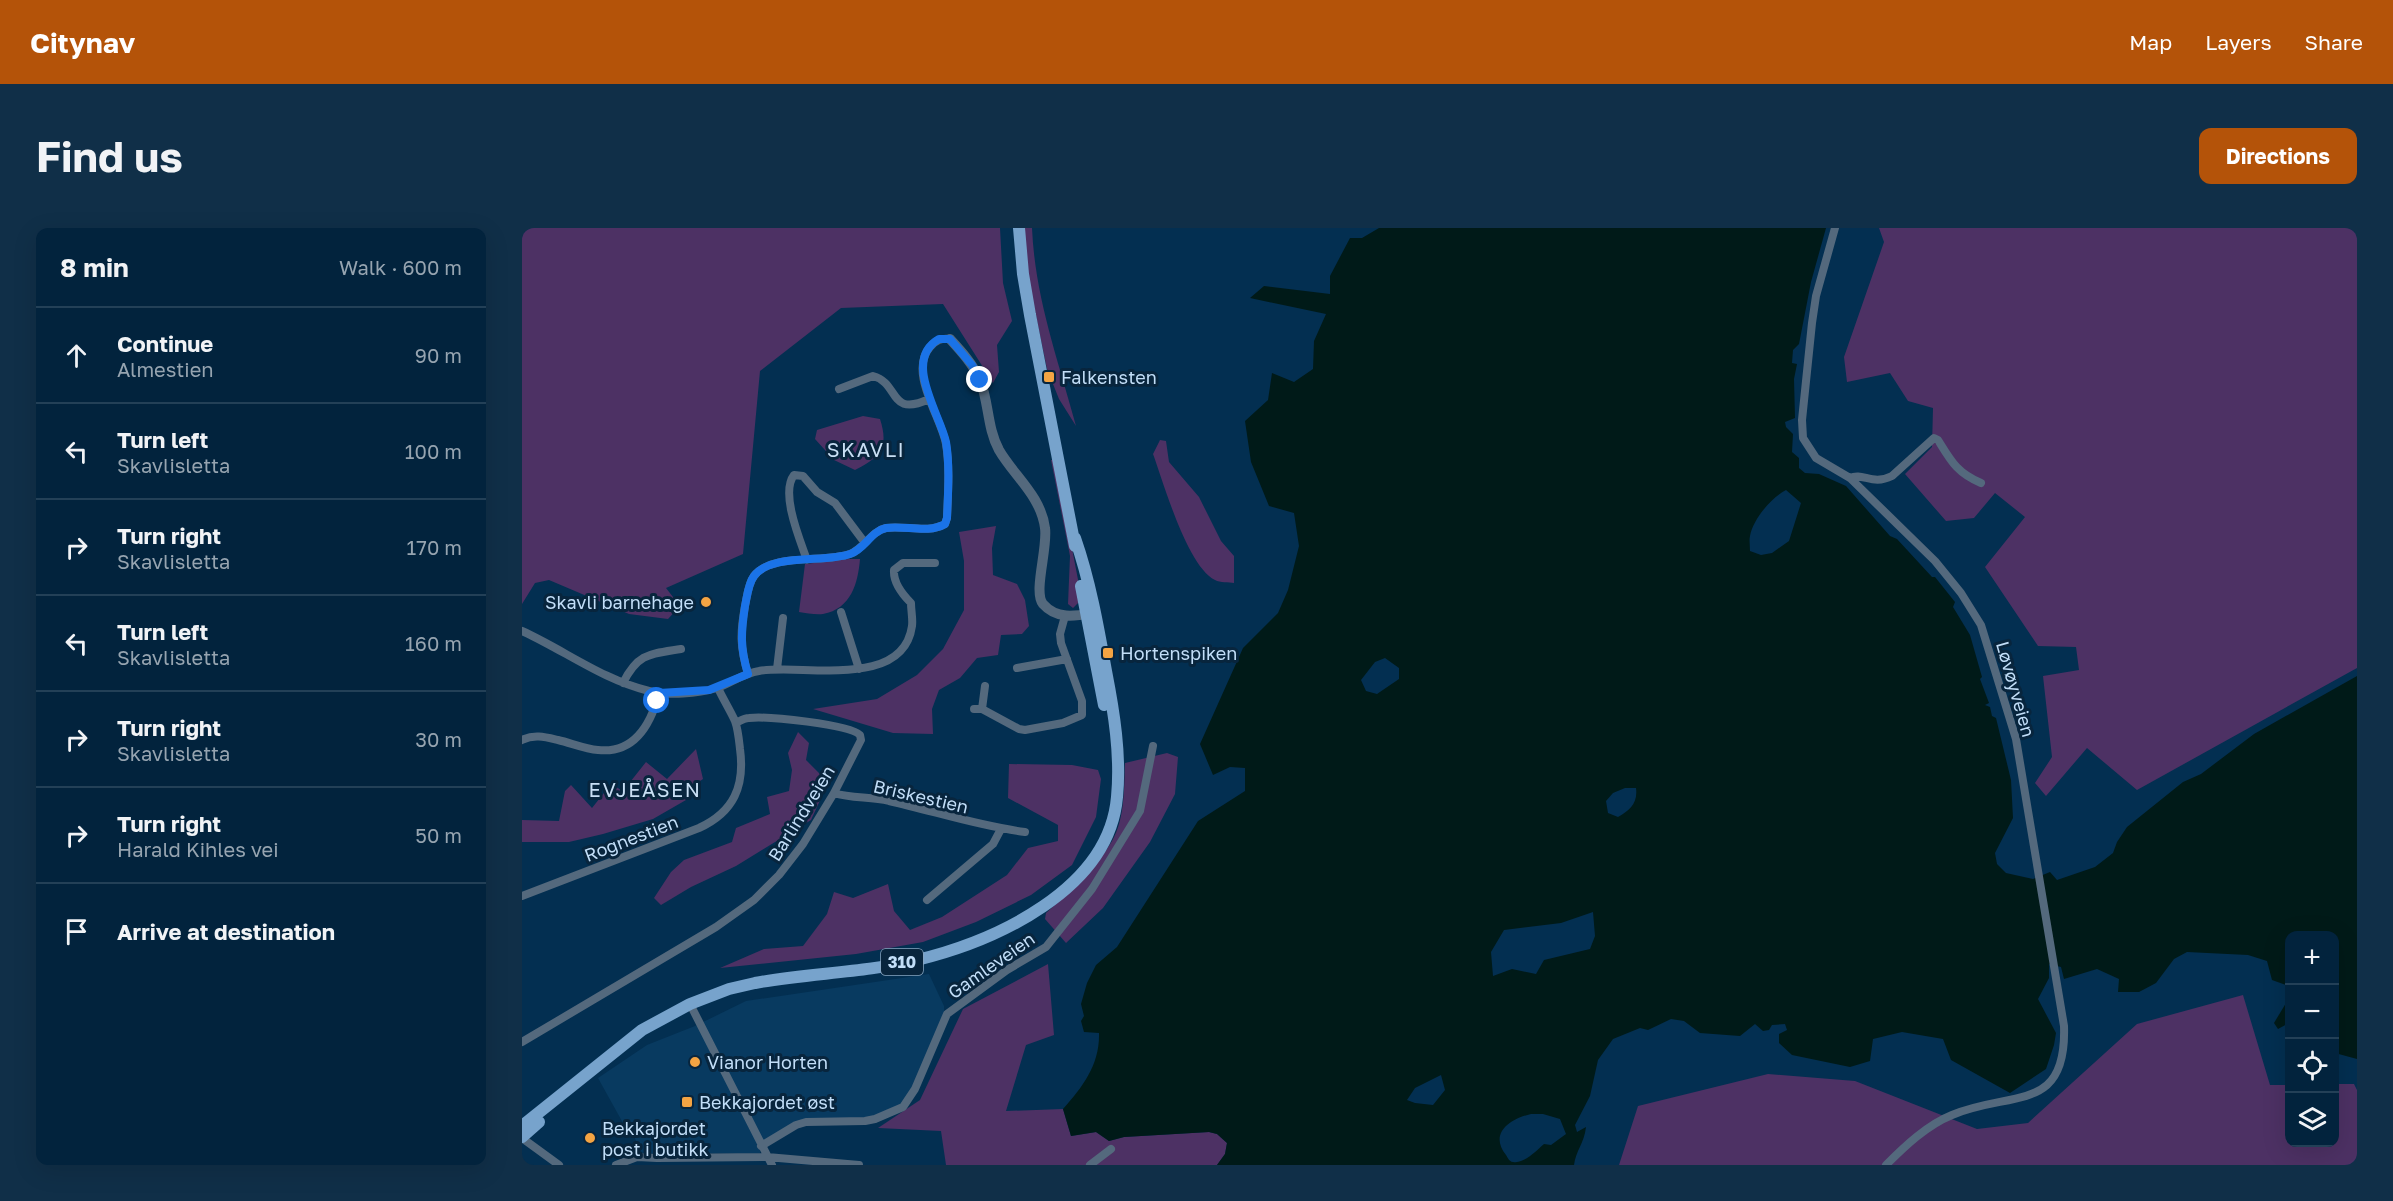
<!DOCTYPE html>
<meta charset="utf-8">
<style>
:root{--surface:#02233d;--page:#102f48;--text:#f1f3f6;--muted:#96a4b0;--line:#234057;--accent:#b45309}
body{margin:0;font-family:"Golos Text",sans-serif;background:var(--page);color:var(--text)}
.controls{position:absolute;right:18px;bottom:18px;display:grid;overflow:hidden;border-radius:12px;box-shadow:0 6px 24px #0002}
.controls button{width:54px;height:54px;display:grid;place-items:center;padding:0;border:0;border-bottom:2px solid var(--line);background:var(--surface);color:var(--text);font:30px sans-serif}
.stop{position:absolute;width:18px;height:18px;margin:-14px;border:4px solid #1a73e8;border-radius:50%;background:#fff}
.stop.end{background:#1a73e8;border-color:#fff;box-shadow:0 2px 6px #0008}
.list{margin:0;padding:0;list-style:none}
h2{display:flex;justify-content:space-between;align-items:center;height:78px;margin:0;padding:0 24px;font-size:26px}
h2 small{font-size:20px;font-weight:400;color:var(--muted)}
.list li{display:grid;grid-template-columns:39px 1fr auto;gap:18px;align-items:center;box-sizing:border-box;height:96px;padding:0 24px;border-top:2px solid var(--line)}
.list b{display:block;font-size:22px;white-space:nowrap}
.list p{margin:0;font-size:20px;white-space:nowrap;color:var(--muted)}
.list em{font-size:20px;font-style:normal;color:var(--muted)}
.icon{flex:none;width:33px;height:33px;fill:none;stroke:currentColor;stroke-width:2;stroke-linecap:round;stroke-linejoin:round}
.map{position:relative;flex:none;width:1835px;height:937px;overflow:hidden;border-radius:12px}
header{display:flex;align-items:center;gap:36px;box-sizing:border-box;height:84px;padding:0 30px;background:var(--accent);color:#fff}
header strong{font-size:28px}
nav{display:flex;gap:33px;margin-inline-start:auto;font-size:21px}
.intro{display:flex;align-items:center;justify-content:space-between;box-sizing:border-box;height:144px;padding:0 36px}
h1{margin:0;font-size:42px}
.button{padding:15px 27px;border-radius:12px;background:var(--accent);color:#fff;font-size:21px;font-weight:700}
main{display:flex;gap:36px;padding:0 36px}
aside{flex:1;background:var(--surface);border-radius:12px;box-shadow:0 6px 24px #0002}
.map>svg:first-child{display:block}
</style>
<header>
<strong>Citynav</strong>
<nav><a>Map</a><a>Layers</a><a>Share</a></nav>
</header>
<div class="intro"><h1>Find us</h1><a class="button">Directions</a></div>
<main>
<aside>
<h2>8 min<small>Walk · 600 m</small></h2>
<ul class="list">
<li><svg class="icon" aria-label="ahead" viewBox="0 0 24 24"><path d="M12 20V5M6 11l6-6 6 6"/></svg><div><b>Continue</b><p>Almestien</p></div><em>90 m</em></li>
<li><svg class="icon" aria-label="left" viewBox="0 0 24 24"><path d="M17 20v-9H6M10 6l-5 5 5 5"/></svg><div><b>Turn left</b><p>Skavlisletta</p></div><em>100 m</em></li>
<li><svg class="icon" aria-label="right" viewBox="0 0 24 24"><path d="M7 20v-9h11M14 6l5 5-5 5"/></svg><div><b>Turn right</b><p>Skavlisletta</p></div><em>170 m</em></li>
<li><svg class="icon" aria-label="left" viewBox="0 0 24 24"><path d="M17 20v-9H6M10 6l-5 5 5 5"/></svg><div><b>Turn left</b><p>Skavlisletta</p></div><em>160 m</em></li>
<li><svg class="icon" aria-label="right" viewBox="0 0 24 24"><path d="M7 20v-9h11M14 6l5 5-5 5"/></svg><div><b>Turn right</b><p>Skavlisletta</p></div><em>30 m</em></li>
<li><svg class="icon" aria-label="right" viewBox="0 0 24 24"><path d="M7 20v-9h11M14 6l5 5-5 5"/></svg><div><b>Turn right</b><p>Harald Kihles vei</p></div><em>50 m</em></li>
<li><svg class="icon" aria-label="arrive" viewBox="0 0 24 24"><path d="M6 21V4h12l-3 4 3 4H6"/></svg><div><b>Arrive at destination</b></div></li>
</ul>
</aside>
<div class="map">
<svg width="1835" height="937" viewBox="0 0 1835 937">
<rect width="100%" height="100%" fill="#032f51"/>
<path fill="#083a60" d="M 407,746 L 422,778 L 422,790 L 387,872 L 353,891 L 284,894 L 239,918 L 238,925 L 120,925 L 105,894 L 101,895 L 76,850 L 125,817 L 173,798 L 224,773 Z"/>
<path fill="#4d3164" d="M 0,0 L 478,0 L 481,55 L 490,93 L 475,117 L 477,144 L 471,155 L 421,76 L 319,80 L 238,143 L 221,326 L 144,360 L 158,378 L 146,391 L 107,386 L 27,352 L 13,355 L 0,376 Z
M 501,0 L 510,0 C 513,70 536,131 554,198 L 537,171 L 525,141 L 502,30 Z
M 1357,0 L 1835,0 L 1835,440 L 1615,562 L 1565,520 L 1524,568 L 1513,555 L 1530,529 L 1521,448 L 1557,442 L 1554,419 L 1516,418 L 1463,339 L 1503,289 L 1473,265 L 1452,290 L 1424,293 L 1383,246 L 1410,219 L 1411,180 L 1386,173 L 1368,145 L 1325,154 L 1322,129 L 1362,14 Z
M 341,188 L 358,191 C 367,219 359,229 333,242 L 312,232 L 293,211 L 295,202 Z
M 638,212 L 644,213 L 647,234 L 677,269 L 699,313 L 712,328 L 712,355 C 707,354 698,355 693,352 C 665,338 642,256 631,226 Z
M 529,232 L 533,232 L 558,362 L 557,374 L 551,380 L 546,376 L 548,328 Z
M 474,298 L 470,320 L 471,347 L 495,356 L 503,372 L 507,398 L 500,406 L 479,407 L 476,427 L 455,430 L 438,450 L 417,462 L 410,481 L 411,506 L 371,505 L 291,481 L 355,471 L 395,447 L 421,421 L 442,382 L 442,333 L 437,304 Z
M 327,331 L 338,331 C 336,355 329,381 301,386 C 294,387 284,385 277,384 L 283,336 Z
M 276,504 L 287,515 L 284,532 L 298,546 L 300,568 L 289,592 L 214,638 L 169,659 L 139,677 L 132,670 L 149,644 L 162,632 L 210,614 L 214,600 L 248,586 L 245,569 L 267,563 L 270,542 L 266,525 Z
M 174,521 L 181,551 L 166,561 L 164,572 L 131,591 L 81,606 L 47,614 L 0,614 L 0,592 L 37,593 L 43,563 L 49,557 L 70,580 L 89,556 L 101,563 L 124,534 L 145,551 Z
M 645,525 L 656,529 L 653,566 L 628,614 L 581,680 L 544,715 L 523,691 L 524,685 C 548,663 574,641 590,613 C 603,591 602,559 603,535 Z
M 487,536 L 550,537 L 576,542 L 579,551 L 574,589 L 550,637 L 509,667 L 454,694 L 401,714 L 334,726 L 198,740 L 242,721 L 281,718 L 305,686 L 312,664 L 331,670 L 366,656 L 372,683 L 388,702 L 420,689 L 485,647 L 506,620 L 536,613 L 536,597 L 486,570 Z
M 526,736 L 532,807 L 504,817 L 484,883 L 541,881 L 549,908 L 574,904 L 587,913 L 602,909 L 687,904 L 695,906 L 705,915 L 703,926 L 695,937 L 424,937 L 419,903 L 356,900 L 398,872 L 441,781 Z
M 1721,767 L 1748,857 L 1767,857 L 1768,914 L 1812,914 L 1813,856 L 1832,856 L 1835,862 L 1835,937 L 1097,937 L 1116,878 L 1246,846 L 1333,853 L 1455,901 L 1506,895 L 1615,796 Z"/>
<path fill="#001a18" fill-rule="evenodd" d="M 857,0 L 1304,0 L 1289,54 L 1277,116 L 1271,122 L 1270,135 L 1275,136 L 1272,151 L 1273,190 L 1263,194 L 1264,199 L 1271,206 L 1270,224 L 1277,230 L 1277,240 L 1283,245 L 1297,246 L 1324,258 L 1368,308 L 1375,311 L 1410,349 L 1413,349 L 1433,374 L 1431,379 L 1448,407 L 1460,449 L 1458,451 L 1467,475 L 1463,477 L 1468,479 L 1470,488 L 1474,490 L 1489,552 L 1491,590 L 1473,625 L 1475,636 L 1484,645 L 1511,651 L 1528,644 L 1535,652 L 1573,639 L 1591,625 L 1595,614 L 1605,599 L 1661,554 L 1679,546 L 1732,506 L 1835,448 L 1835,831 L 1813,825 L 1812,708 L 1768,708 L 1767,764 L 1764,757 L 1750,752 L 1745,733 L 1726,727 L 1665,724 L 1652,731 L 1634,755 L 1617,764 L 1596,764 L 1597,751 L 1575,741 L 1542,751 L 1539,739 L 1527,736 L 1527,750 L 1516,771 L 1534,805 L 1532,817 L 1524,841 L 1488,865 L 1429,832 L 1421,811 L 1380,804 L 1351,811 L 1348,833 L 1328,839 L 1270,827 L 1257,815 L 1257,806 L 1265,802 L 1263,796 L 1250,797 L 1247,802 L 1241,803 L 1233,796 L 1218,808 L 1178,805 L 1162,793 L 1149,791 L 1126,802 L 1118,800 L 1091,811 L 1076,832 L 1068,868 L 1053,897 L 1055,904 L 1064,899 C 1062,916 1054,922 1052,937 L 695,937 L 703,926 L 705,915 L 695,906 L 687,904 L 602,909 L 587,913 L 574,904 L 549,908 L 541,881 C 561,859 578,836 577,805 L 562,804 L 559,793 L 562,788 L 559,776 L 565,755 L 574,737 L 595,719 L 676,593 L 723,563 L 723,540 L 708,539 L 691,547 L 678,516 L 721,420 L 756,385 L 766,362 L 777,318 L 772,285 L 747,278 L 729,234 L 723,193 L 746,172 L 750,145 L 772,154 L 791,141 L 792,113 L 804,86 L 728,70 L 742,58 L 808,66 L 808,48 L 828,10 L 840,10 ZM 1264,262 L 1279,275 L 1267,313 L 1250,325 L 1239,327 L 1228,323 C 1228,318 1227,312 1228,308 C 1231,291 1250,269 1264,262 ZM 863,430 L 877,440 L 877,451 L 855,466 L 844,463 L 839,452 L 853,434 ZM 1103,560 L 1114,560 C 1116,575 1108,582 1096,589 L 1086,585 L 1084,573 L 1091,565 ZM 1071,684 L 1073,708 L 1068,721 L 1022,732 L 1014,746 L 990,741 L 971,748 L 969,724 L 982,702 L 1039,695 ZM 919,847 L 923,862 L 911,877 L 893,875 L 885,872 L 893,860 ZM 1009,886 L 1021,886 L 1038,891 L 1044,906 L 1029,917 L 1022,916 C 1014,923 1006,932 995,934 C 988,935 987,932 984,927 C 967,906 987,891 1009,886 Z
M 1767,770 L 1767,795 L 1756,801 L 1752,795 Z"/>
<g fill="none" stroke-linecap="round" stroke-linejoin="round">
<path stroke="#54697d" stroke-width="8" d="M 1313,0 L 1294,68 L 1290,95 L 1280,192 L 1281,210 L 1294,230 L 1328,250 L 1413,333 L 1439,365 L 1459,397 L 1494,511 L 1542,798 C 1545,886 1489,862 1430,887 C 1405,897 1383,918 1364,937
M 317,161 L 351,148 C 378,155 366,190 407,171
M 1328,250 C 1341,244 1350,258 1370,248 L 1412,210 L 1416,212 C 1429,233 1435,245 1459,255
M 285,332 C 278,312 258,265 272,247 L 281,248 L 295,264 L 313,275 L 343,315
M 319,384 L 337,441
M 0,403 C 42,422 81,452 127,463 C 147,468 175,466 195,460 C 209,455 222,445 237,443 C 277,435 381,463 390,398 C 391,391 389,383 389,375 C 380,366 371,355 372,342 L 381,335 L 413,335
M 495,440 L 545,431
M 255,441 L 261,390
M 226,446 C 218,419 218,405 223,378 C 225,369 226,356 232,348 C 249,325 303,335 328,326 C 342,321 349,303 364,300 C 383,297 406,306 423,296 L 425,290 C 426,265 428,240 424,216 C 419,189 386,144 408,119 C 414,112 419,110 428,111
M 101,455 C 116,425 128,426 159,421
M 452,481 L 460,481 L 497,501 L 503,502 L 541,495 L 560,487 L 560,473 L 539,415 L 538,406 L 543,388
M 460,481 L 463,458
M 0,512 C 12,506 23,509 36,512 C 49,515 63,521 76,522 C 113,526 129,496 137,465
M 312,565 C 330,571 349,568 367,573 C 412,583 456,598 503,604
M 0,668 L 177,600 C 212,584 223,558 218,521 C 217,512 216,501 213,493 C 208,482 201,471 196,460
M 405,672 L 471,616 L 479,601
M 168,776 L 250,937
M 0,814 L 194,699 L 232,672 L 257,647 L 281,616 L 312,565 L 339,512 L 338,507 C 327,496 245,488 227,490 C 222,490 218,493 214,495
M 0,910 L 37,937
M 239,918 L 274,897 L 284,894 L 343,893 L 353,891 L 381,879 L 393,861 L 425,786 L 485,742 L 524,719 L 570,661 L 618,583 L 631,518
M 94,937 L 115,929 L 135,930 L 245,929 L 337,937
M 568,937 L 589,921"/>
<path stroke="#54697d" stroke-width="10" d="M 428,111 C 439,123 451,136 458,152 C 467,174 465,200 477,222 C 492,248 519,268 523,300 C 526,320 511,364 521,376 C 535,392 554,388 572,385"/>
<path stroke="#77a3cc" stroke-width="12" d="M 497,0 L 501,46 L 508,87 L 553,318
M 559,358 L 582,477
M 0,898 L 120,802 L 168,776 L 207,761 L 233,755 C 286,745 342,745 395,732 C 473,713 587,662 595,569 C 599,527 592,484 584,443 C 576,398 568,353 553,310
M 0,909 L 17,894"/>
</g>
<g fill="none" stroke-linecap="round" stroke-linejoin="round">
<path stroke="#1a73e8" stroke-width="8" d="M 135,473 L 137,465 L 187,462 L 226,446 C 218,419 219,405 223,378 C 225,369 226,356 232,348 C 249,325 303,335 328,326 C 342,322 349,303 364,300 C 383,297 406,306 423,296 L 425,290 C 426,265 428,239 424,214 C 418,186 380,132 417,111 L 428,111 L 450,137 L 458,152"/>
</g>
<g fill="#f4a443" stroke="#08253d" stroke-width="2">
<rect x="521" y="143" width="12" height="12" rx="3"/>
<circle cx="184" cy="374" r="6"/>
<rect x="580" y="419" width="12" height="12" rx="3"/>
<circle cx="173" cy="834" r="6"/>
<rect x="159" y="868" width="12" height="12" rx="3"/>
<circle cx="68" cy="910" r="6"/>
</g>
<g text-anchor="middle" dominant-baseline="central" stroke-width="6" stroke-linejoin="round" paint-order="stroke">
<rect fill="#08253d" stroke="#8aa6c0" stroke-width="1.5" x="359" y="721" width="42" height="26" rx="4.5"/>
<g font-size="16" font-weight="bold" fill="#c2def8">
<text x="380" y="734">310</text>
</g>
<g font-size="18" fill="#c2def8" stroke="#08253d" text-anchor="start">
<text x="539" y="149">Falkensten</text>
<text x="172" y="374" text-anchor="end">Skavli barnehage</text>
<text x="598" y="425">Hortenspiken</text>
<text x="185" y="834">Vianor Horten</text>
<text x="177" y="874">Bekkajordet øst</text>
<text x="80" y="900">Bekkajordet<tspan x="80" dy="21">post i butikk</tspan></text>
</g>
<g font-size="18" fill="#c2def8" stroke="#08253d">
<text transform="translate(1494 461) rotate(74)">Løvøyveien</text>
<text transform="translate(399 568) rotate(13)">Briskestien</text>
<text transform="translate(279 585) rotate(-58)">Barlindveien</text>
<text transform="translate(109 610) rotate(-21)">Rognestien</text>
<text transform="translate(469 737) rotate(-35)">Gamleveien</text>
</g>
<g font-size="20" letter-spacing="1.5" fill="#c9dff4" stroke="#08253d">
<text x="344" y="221">SKAVLI</text>
<text x="123" y="561">EVJEÅSEN</text>
</g>
</g>
</svg>
<div class="controls">
<button>+</button>
<button>−</button>
<button><svg class="icon" aria-label="locate" viewBox="0 0 24 24"><circle cx="12" cy="12" r="6"/><path d="M12 2v4M12 18v4M2 12h4M18 12h4"/></svg></button>
<button><svg class="icon" aria-label="layers" viewBox="0 0 24 24"><path d="M12 4l9 5-9 5-9-5zM3 14l9 5 9-5"/></svg></button>
</div>
<div class="stop" style="left:135px;top:473px"></div>
<div class="stop end" style="left:458px;top:152px"></div>
</div>
</main>
